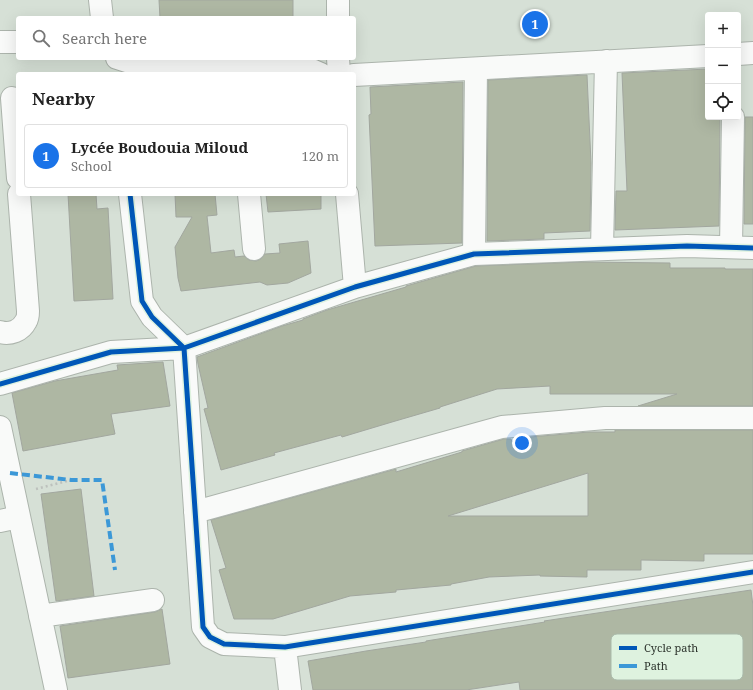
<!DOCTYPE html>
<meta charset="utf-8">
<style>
:root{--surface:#fff;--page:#f6f6f6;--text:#222;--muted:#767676;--line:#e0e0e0;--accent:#1a73e8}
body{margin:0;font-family:"Noto Serif",serif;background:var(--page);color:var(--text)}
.controls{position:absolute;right:12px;top:12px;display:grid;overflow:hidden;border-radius:4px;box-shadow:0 4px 16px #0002}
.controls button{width:36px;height:36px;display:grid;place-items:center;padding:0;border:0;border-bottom:1px solid var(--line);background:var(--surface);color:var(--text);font:20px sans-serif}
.you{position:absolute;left:522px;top:443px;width:14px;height:14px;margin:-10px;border:3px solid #fff;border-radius:50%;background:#1a73e8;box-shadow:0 0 0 6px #1a73e833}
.badge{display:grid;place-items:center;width:26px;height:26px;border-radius:50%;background:var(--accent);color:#fff;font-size:13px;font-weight:700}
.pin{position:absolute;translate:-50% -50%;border:2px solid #fff;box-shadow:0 1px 4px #0006}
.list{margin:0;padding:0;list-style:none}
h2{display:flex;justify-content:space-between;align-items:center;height:52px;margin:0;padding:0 16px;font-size:17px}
h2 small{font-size:13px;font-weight:400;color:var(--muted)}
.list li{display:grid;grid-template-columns:26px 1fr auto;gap:12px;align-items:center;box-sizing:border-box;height:64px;margin:0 8px 8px;padding:0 8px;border:1px solid var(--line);border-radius:4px}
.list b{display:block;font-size:15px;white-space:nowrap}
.list p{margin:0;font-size:13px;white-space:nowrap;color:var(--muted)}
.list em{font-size:13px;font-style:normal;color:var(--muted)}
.icon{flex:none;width:22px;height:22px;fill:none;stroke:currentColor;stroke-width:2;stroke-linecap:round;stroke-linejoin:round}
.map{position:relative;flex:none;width:753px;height:690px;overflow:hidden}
.search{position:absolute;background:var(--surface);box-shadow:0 4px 16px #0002;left:16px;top:16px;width:340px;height:44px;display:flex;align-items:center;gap:10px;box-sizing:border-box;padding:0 14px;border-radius:4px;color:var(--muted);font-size:15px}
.panel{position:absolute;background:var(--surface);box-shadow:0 4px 16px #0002;left:16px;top:72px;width:340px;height:124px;border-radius:4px}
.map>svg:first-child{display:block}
</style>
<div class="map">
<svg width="753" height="690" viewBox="0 0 753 690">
<rect width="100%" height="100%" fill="#d6e0d6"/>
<path fill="#aeb7a3" stroke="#a2a79f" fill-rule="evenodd" d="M 159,0 L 293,0 L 293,18 L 160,18 Z
M 708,69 L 708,117 L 720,117 L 719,226 L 615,230 L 616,191 L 627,191 L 622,73 Z
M 587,75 L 591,163 L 590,231 L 544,233 L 544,239 L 487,241 L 488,80 Z
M 463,82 L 462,243 L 375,246 L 369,115 L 371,114 L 370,87 Z
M 745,117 L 753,117 L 753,224 L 744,224 Z
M 68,194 L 96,194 L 97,209 L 108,208 L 113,299 L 74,301 Z
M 175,194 L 215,194 L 217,215 L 207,216 L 211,253 L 234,250 L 235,257 L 244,256 L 249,260 L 256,261 L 261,259 L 265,254 L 280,253 L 279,244 L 308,241 L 311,273 L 288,283 L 267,285 L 260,282 L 181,291 L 178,278 L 175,247 L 192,217 L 176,217 Z
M 266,194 L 321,194 L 321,209 L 268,212 Z
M 583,262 L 670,263 L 670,268 L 725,268 L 725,269 L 753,269 L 753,406 L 638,406 L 677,394 L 550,394 L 550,386 L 497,389 L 440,407 L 440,408 L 392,422 L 342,437 L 341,435 L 274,453 L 275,455 L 221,470 L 204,409 L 208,408 L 198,364 L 197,357 L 282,326 L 303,320 L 303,319 L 327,310 L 406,287 L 406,286 L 476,266 Z
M 163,362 L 170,406 L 111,414 L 115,434 L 23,451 L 12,393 L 55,381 L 118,370 L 117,365 Z
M 615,430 L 753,430 L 753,554 L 704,554 L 704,561 L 641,560 L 641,570 L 587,570 L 587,577 L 540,576 L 540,575 L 489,577 L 451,584 L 451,585 L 396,590 L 396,592 L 350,596 L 273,619 L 234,619 L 219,570 L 226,568 L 211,520 L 396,469 L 396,472 L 462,452 L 462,451 L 504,439 L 511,439 L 512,442 L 530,437 L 589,432 L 615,432 ZM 588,473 L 588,516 L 448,516 Z
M 81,489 L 94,596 L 56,601 L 41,494 Z
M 751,590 L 753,606 L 753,690 L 520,690 L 519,682 L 466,690 L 313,690 L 308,661 L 366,651 L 426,642 L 426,641 L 545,622 L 544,621 Z
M 162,609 L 170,664 L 68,678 L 60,626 L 155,612 Z"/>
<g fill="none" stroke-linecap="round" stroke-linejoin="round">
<defs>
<path id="minor" d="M 100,0 L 102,18
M 338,0 L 338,18
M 0,42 L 18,42
M 738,54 L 753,53
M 117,58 C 134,64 150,68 168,70 L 306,70 L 314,71 L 321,74
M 338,58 L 339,74
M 354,75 L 708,56
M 12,98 L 18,178
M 130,194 L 142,301 L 152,317 L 184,348 L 203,627 L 210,637 L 224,644 L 285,647 L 753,572
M 249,194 L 254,249
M 347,194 L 355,287
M 731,247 L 733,117
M 602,249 L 606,61
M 474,254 L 476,69
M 0,332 C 10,335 21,331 26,321 C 28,318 28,314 28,311 L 19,194
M 0,384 L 111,352 L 184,348 L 355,287 L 474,254 L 687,246 L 753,248
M 0,427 L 56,690
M 195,512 L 502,427 L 605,418 L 753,418
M 0,521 L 19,517
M 40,616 L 153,600
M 285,647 L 290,690"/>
</defs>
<use href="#minor" stroke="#acb4ac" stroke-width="24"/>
<path stroke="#bdc1bd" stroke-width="2.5" stroke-dasharray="2 3" stroke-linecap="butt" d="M 36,489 L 71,480"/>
<use href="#minor" stroke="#f9faf9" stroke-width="22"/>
<path stroke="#3c98d7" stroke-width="4" stroke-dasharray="8 4" stroke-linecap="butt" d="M 10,473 L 71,480 L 102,480 L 115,570"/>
<defs>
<path id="cycleway" d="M 130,194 L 142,301 L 152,317 L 184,348 L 203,627 L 210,637 L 224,644 L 285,647 L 753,572
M 0,384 L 111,352 L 184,348 L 355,287 L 474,254 L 687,246 L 753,248"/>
</defs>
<use href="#cycleway" stroke="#def2df" stroke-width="8"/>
<use href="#cycleway" stroke="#0057b8" stroke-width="5"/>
</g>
<rect x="611" y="634" width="132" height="46" rx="6" fill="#def2df" stroke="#a9b9aa" stroke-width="1"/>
<rect x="619" y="646" width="18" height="4" fill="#0057b8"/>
<rect x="619" y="664" width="18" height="4" fill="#3c98d7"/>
<g font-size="11" fill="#2e352e">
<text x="644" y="652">Cycle path</text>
<text x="644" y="670">Path</text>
</g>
</svg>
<div class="controls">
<button>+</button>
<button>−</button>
<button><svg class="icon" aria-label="locate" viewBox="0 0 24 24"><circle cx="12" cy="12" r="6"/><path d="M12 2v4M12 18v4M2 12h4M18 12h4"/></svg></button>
</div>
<div class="you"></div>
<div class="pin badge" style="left:535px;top:24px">1</div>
<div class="search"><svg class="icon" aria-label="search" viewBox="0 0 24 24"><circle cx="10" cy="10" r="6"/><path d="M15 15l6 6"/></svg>Search here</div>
<section class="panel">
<h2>Nearby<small></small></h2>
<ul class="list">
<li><span class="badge">1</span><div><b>Lycée Boudouia Miloud</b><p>School</p></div><em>120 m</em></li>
</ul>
</section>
</div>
